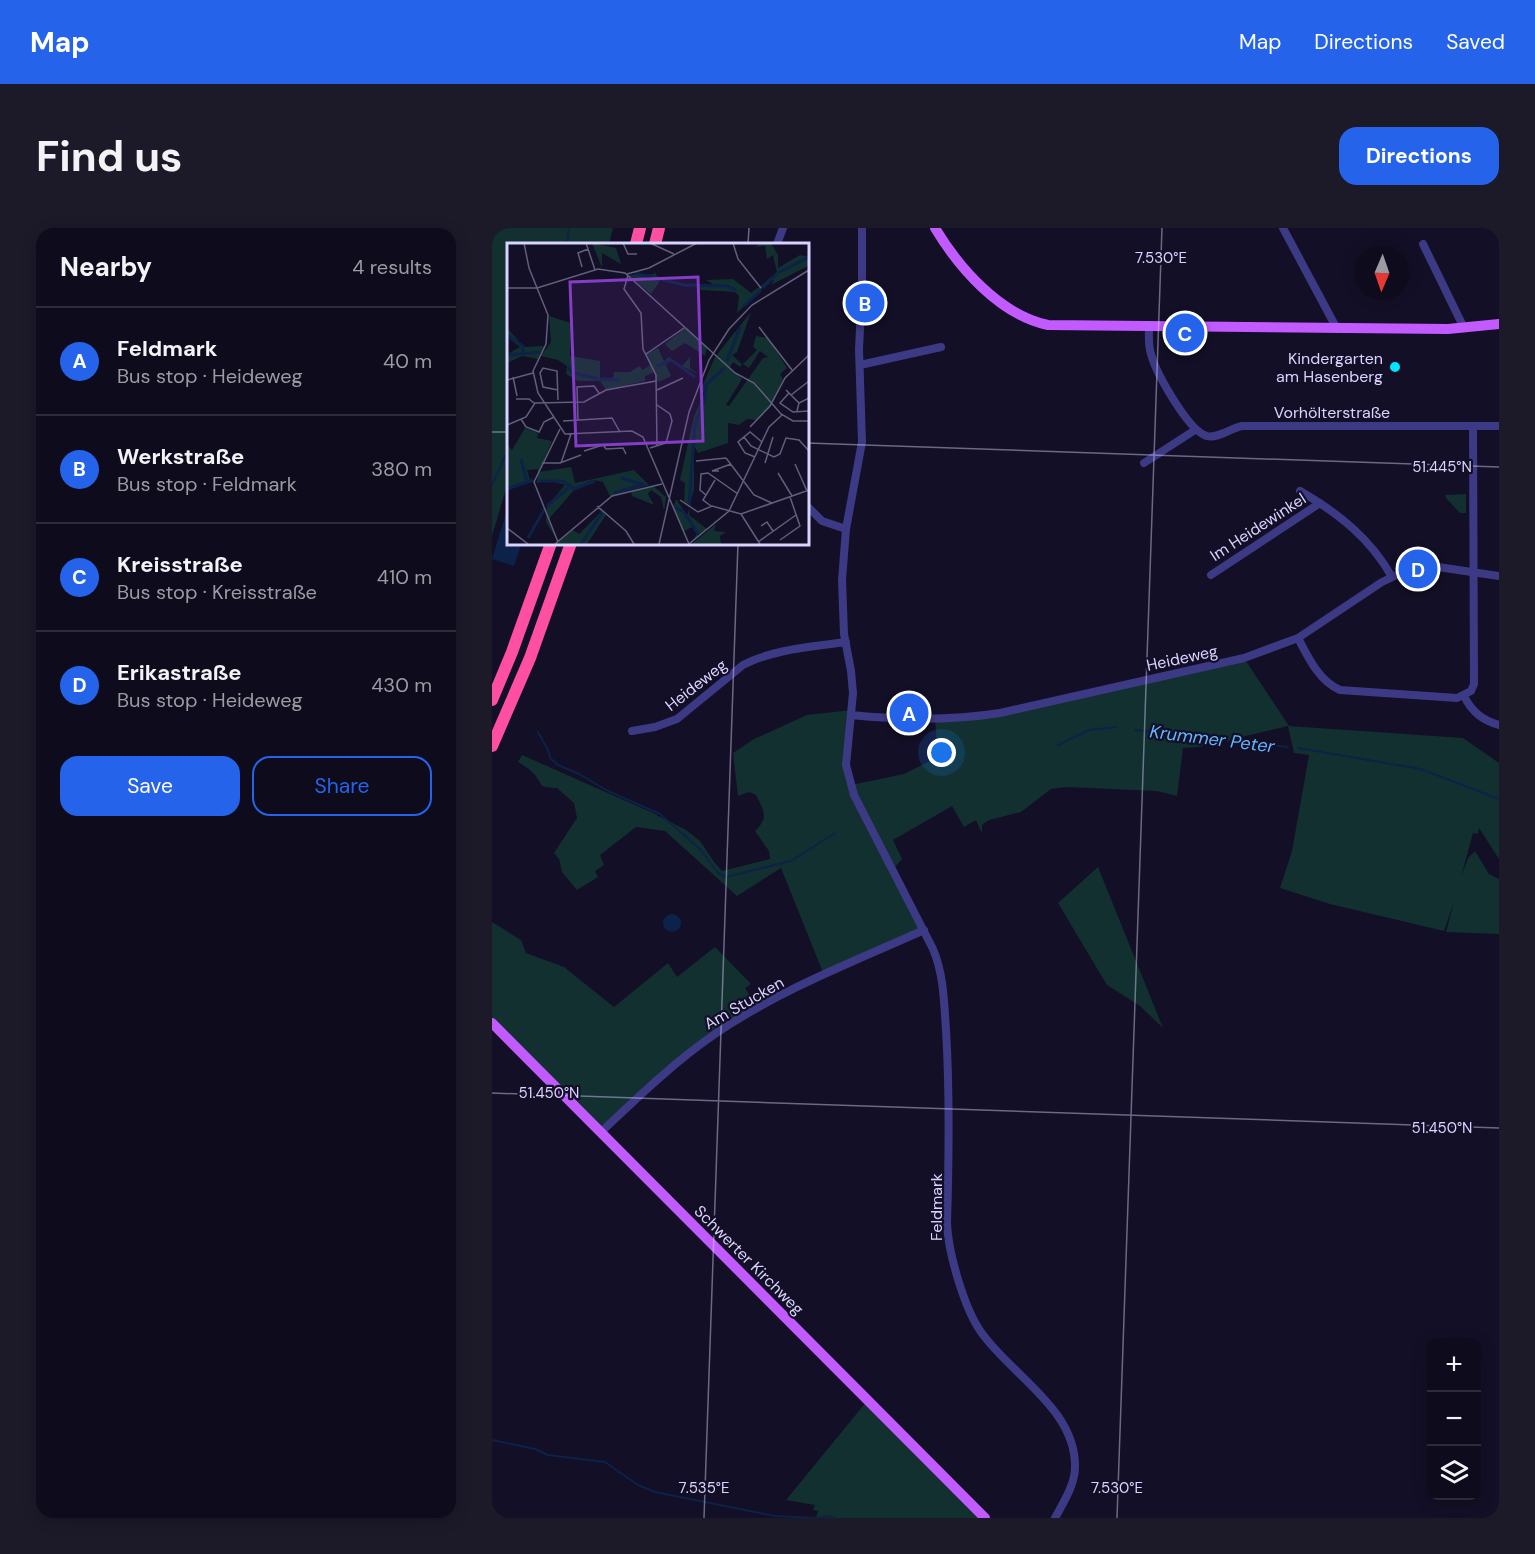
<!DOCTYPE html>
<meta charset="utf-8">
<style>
:root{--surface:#0e0b1c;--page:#1c1929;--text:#f1f3f6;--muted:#9b9ba3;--line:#2e2b3b;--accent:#2563eb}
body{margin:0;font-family:"DM Sans",sans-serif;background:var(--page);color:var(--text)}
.controls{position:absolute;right:18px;bottom:18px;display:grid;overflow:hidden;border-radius:12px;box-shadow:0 3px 15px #0003}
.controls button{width:54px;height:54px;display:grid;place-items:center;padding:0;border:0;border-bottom:2px solid var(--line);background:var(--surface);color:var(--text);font:30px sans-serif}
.compass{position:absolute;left:863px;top:18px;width:54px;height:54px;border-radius:50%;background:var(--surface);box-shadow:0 3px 15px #0003;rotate:182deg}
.you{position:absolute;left:450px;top:525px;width:21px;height:21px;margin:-15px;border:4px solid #fff;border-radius:50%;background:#1a73e8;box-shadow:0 0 0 9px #1a73e833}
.badge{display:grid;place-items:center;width:39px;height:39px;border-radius:50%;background:var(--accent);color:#fff;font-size:20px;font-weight:700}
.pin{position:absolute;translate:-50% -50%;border:3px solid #fff;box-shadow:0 2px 6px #0006}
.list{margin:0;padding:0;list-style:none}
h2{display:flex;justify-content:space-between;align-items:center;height:78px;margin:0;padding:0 24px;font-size:26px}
h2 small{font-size:20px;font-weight:400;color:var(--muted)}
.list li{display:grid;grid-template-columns:39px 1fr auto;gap:18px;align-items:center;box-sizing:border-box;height:108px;padding:0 24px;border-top:2px solid var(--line)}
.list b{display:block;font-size:22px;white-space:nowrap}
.list p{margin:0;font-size:20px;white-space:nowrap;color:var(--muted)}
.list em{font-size:20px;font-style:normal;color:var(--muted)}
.actions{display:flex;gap:12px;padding:18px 24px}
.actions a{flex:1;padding:14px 0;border:2px solid var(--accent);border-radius:18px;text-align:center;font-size:21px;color:var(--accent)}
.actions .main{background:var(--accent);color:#fff}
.icon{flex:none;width:33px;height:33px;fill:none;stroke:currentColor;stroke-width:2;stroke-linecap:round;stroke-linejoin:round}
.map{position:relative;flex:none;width:1007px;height:1290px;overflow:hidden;border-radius:18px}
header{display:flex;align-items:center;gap:36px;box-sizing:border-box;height:84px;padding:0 30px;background:var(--accent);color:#fff}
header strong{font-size:28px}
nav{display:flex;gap:33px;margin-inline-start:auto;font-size:21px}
.intro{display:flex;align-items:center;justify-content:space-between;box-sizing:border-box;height:144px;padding:0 36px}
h1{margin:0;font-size:42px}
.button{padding:15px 27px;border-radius:18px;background:var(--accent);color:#fff;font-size:21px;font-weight:700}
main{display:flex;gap:36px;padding:0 36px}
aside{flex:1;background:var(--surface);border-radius:18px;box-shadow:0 3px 15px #0003}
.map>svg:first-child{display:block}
</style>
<header>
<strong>Map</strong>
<nav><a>Map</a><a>Directions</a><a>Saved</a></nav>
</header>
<div class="intro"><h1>Find us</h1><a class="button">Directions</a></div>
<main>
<aside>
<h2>Nearby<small>4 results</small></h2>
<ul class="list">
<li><span class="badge">A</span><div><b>Feldmark</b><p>Bus stop · Heideweg</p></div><em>40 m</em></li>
<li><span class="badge">B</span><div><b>Werkstraße</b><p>Bus stop · Feldmark</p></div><em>380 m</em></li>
<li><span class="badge">C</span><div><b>Kreisstraße</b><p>Bus stop · Kreisstraße</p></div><em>410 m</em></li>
<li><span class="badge">D</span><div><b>Erikastraße</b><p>Bus stop · Heideweg</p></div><em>430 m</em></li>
</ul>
<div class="actions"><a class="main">Save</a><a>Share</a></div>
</aside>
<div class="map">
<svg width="1007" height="1290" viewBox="0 0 1007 1290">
<rect width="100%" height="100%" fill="#130f26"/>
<path fill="#12302f" d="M 0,0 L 121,0 L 117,16 L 16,16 L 16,254 L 0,308 Z
M 974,266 L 974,285 L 968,285 L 954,270 L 953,267 Z
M 752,430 L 797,498 L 971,510 L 1007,535 L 1007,631 L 987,600 L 986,606 L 981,605 L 969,649 L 976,630 L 983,623 L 997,646 L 1007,651 L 1007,706 L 954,704 L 962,674 L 952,703 L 838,676 L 788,660 L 800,623 L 817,527 L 802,525 L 796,498 L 707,519 L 691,520 L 685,568 L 665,563 L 574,559 L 559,561 L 529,584 L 497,592 L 490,597 L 490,606 L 484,592 L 472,599 L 460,578 L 401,612 L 410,631 L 403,639 L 383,605 L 432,702 L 332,747 L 289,640 L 245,668 L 173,603 L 144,599 L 108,627 L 112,637 L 103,643 L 106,649 L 85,662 L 70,644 L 67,631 L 62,625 L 85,590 L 82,575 L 65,560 C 45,560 52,557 42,546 C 38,541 31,537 26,534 L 30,527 L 161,585 L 194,602 L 208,613 L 222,634 L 230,643 L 278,631 L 277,623 L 263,603 C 277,590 272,583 264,567 L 257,564 L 246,568 L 241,525 L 262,511 L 315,487 L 360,482 L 356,510 L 359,557 L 412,546 L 446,529 L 443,492 L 477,490 Z
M 606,639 L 671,800 L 648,778 L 615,757 L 566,675 Z
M 0,694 L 29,712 L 34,725 L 72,739 L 122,779 L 176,735 L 185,749 L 223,719 L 259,756 L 253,760 L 258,768 L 265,765 L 273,776 L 222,807 L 109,904 L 0,795 Z
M 375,1173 L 494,1290 L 324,1290 L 326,1283 L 321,1282 L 323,1277 L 294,1272 Z"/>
<path fill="#0c2248" d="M 16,279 L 16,315 L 30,315 L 22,338 L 0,331 Z
M171 695a9 9 0 1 1 18 0a9 9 0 1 1-18 0Z"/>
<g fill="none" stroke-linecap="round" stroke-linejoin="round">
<path stroke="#0c2248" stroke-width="2" d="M 75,16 L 77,0
M 0,257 L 16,222
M 643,502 L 796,519
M 46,504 L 56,522 L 58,530 L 66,537 L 87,546 L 116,563 L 168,586 L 208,621 L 226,645 L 234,649 L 299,633 L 343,605
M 566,517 L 597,502 L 624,499
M 806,520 L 929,541 L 1007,571
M 0,1212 L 43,1221 L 56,1227 L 113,1234 L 146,1257 L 163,1264 L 283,1288 L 323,1290
M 325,1290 L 337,1288 L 342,1290"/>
<path stroke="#3d3a85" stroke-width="8" d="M 370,0 L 370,59 L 367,121 L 370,214 L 354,301 L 350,352 L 352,406 L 359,443 L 361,465 L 354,537 L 362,567 L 441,721 C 452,747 452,775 454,802 C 458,867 457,930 455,995 C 456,1024 472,1080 489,1104 C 519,1147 584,1181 583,1239 C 583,1257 571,1275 563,1290
M 791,0 L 845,101
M 285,16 L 291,0
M 931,16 L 972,100
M 657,99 C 657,108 656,117 659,126 C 664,145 697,204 715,208 C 726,211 739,200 750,198 L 1007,198
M 368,137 L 449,119
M 652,235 L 703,202
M 808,263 C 846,285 878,310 900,349
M 315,278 L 330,293 L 354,301
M 719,347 L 828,275
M 806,410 C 816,429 827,453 848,462 L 965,470 L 979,463 L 982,456 L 981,198
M 972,468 C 980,484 990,492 1007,497
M 359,487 C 409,492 458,493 508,485 L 752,430 L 806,410 L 890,354 L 907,346 L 946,339 L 1007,348
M 140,503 L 163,499 L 185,491 L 251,437 C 282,421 319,419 354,414
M 109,904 C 145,870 182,834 223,806 C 287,762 361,734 432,702"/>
<path stroke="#c25bff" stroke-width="10" d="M 443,0 C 467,40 508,87 556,97 L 956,101 L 1007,96
M 0,795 L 493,1290"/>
<path stroke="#ff4fa3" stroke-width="12" d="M 144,16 L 148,0
M 163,16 L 167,0
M 0,472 L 20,424 L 59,315
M 0,518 L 38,430 L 79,315"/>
</g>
<path fill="none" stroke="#d9d4ff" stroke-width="1.5" stroke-opacity="0.45" d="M 256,16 L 257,0M 0,204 L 16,204M 315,215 L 1007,239M 0,865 L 1007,900M 212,1290 L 246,315M 625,1290 L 670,0"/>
<circle fill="#00e5ff" stroke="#130f26" stroke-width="2" cx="903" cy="139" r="6"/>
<g text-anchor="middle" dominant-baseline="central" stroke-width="4.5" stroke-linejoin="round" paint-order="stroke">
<g font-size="16" fill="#d9d4ff" stroke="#130f26" text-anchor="end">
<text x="891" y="130">Kindergarten<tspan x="891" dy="18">am Hasenberg</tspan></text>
</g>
<g font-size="16" fill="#d9d4ff" stroke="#130f26">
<text x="840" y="184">Vorhölterstraße</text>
<text transform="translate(766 299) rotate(-33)">Im Heidewinkel</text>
<text transform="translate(690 430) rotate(-12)">Heideweg</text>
<text transform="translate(204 457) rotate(-38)">Heideweg</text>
<text transform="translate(252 775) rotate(-30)">Am Stucken</text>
<text transform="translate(444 979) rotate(-90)">Feldmark</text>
<text transform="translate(257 1032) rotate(45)">Schwerter Kirchweg</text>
</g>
<g font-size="18" font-style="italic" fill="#62b6ff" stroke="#130f26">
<text transform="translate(720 511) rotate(7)">Krummer Peter</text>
</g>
</g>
<g transform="translate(15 15)">
<rect width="302" height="302" fill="#130f26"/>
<path d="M 85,0 L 109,5 L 114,21 L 95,10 L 95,25 ZM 252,0 L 264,0 L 271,12 L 271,25 L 293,12 L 301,14 L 301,23 L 264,42 L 267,37 L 262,39 L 230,70 L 232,53 L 228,49 L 194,47 L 192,44 L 207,42 L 199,37 L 226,36 L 244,50 L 255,42 L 270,29 L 266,12 L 260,16 L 258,3 L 249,4 ZM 147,28 L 153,38 L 144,51 L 121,32 L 147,31 ZM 244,69 L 230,109 L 225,112 L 235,121 L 233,124 L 226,119 L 223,124 L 235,136 L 219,162 L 222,163 L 256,115 L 261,114 L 253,108 L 242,125 L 236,121 L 250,107 L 246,104 L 249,93 L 261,95 L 280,125 L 273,131 L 276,136 L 264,162 L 250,177 L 240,176 L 232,182 L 221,180 L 221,200 L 191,210 L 187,203 L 187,246 L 182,264 L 177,259 L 178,240 L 173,237 L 187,173 L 197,152 L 195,144 L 208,114 ZM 42,73 L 64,80 L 63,113 L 93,118 L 93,138 L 106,135 L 107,129 L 123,129 L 132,123 L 136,127 L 143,122 L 139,111 L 151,105 L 157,118 L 162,114 L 175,123 L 183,114 L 183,125 L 191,131 L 164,118 L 158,120 L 164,133 L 154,138 L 149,139 L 148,129 L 138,133 L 138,138 L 99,147 L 93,138 L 71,138 L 59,131 L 60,123 L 51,117 L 34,113 L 44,99 ZM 179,84 L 200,104 L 198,113 L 178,100 L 165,108 L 158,101 ZM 1,86 L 17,104 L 37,103 L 31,116 L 15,113 L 0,120 L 0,111 L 13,104 L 0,94 ZM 18,185 L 31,190 L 30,195 L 45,198 L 32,229 L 64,224 L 68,240 L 127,227 L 142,242 L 103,253 L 96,239 L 86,237 L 68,246 L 41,277 L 49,295 L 39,279 L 40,263 L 58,242 L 41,237 L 30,240 L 31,226 L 20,227 L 23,237 L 0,248 L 0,201 L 5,207 ZM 146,243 L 159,254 L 157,268 L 154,254 L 144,247 L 141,251 L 147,262 L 125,253 L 124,249 ZM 169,256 L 180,272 L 183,265 L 182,272 L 200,286 L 185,298 L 190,291 L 185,284 L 177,288 L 166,265 ZM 92,266 L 99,272 L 80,301 L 49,301 L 66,287 L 72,291 L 94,269 ZM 209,281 L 207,288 L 219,289 L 213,293 L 214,301 L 185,301 Z" fill="#12302f"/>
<path fill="none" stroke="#0c2248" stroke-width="3" d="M 128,30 L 177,42 L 220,43 L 229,47M 271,30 L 302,14M 256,45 L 270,31M 237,63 L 254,47M 0,92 L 16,103 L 16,109M 1,112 L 33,109M 220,118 L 233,84M 150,123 L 164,117 L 188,134M 61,124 L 66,130 L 92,136M 93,136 L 113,137M 14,216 L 20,239M 114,235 L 138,242M 33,238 L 56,238 L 67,246 L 88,238M 0,246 L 26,237M 107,250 L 137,241M 40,263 L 61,245M 182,263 L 188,181 L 198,155 L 199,142 L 217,125M 167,264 L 176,268 L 192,292M 21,295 L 38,265M 74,301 L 95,270"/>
<path fill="none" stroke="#625e7d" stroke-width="1.5" d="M 17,0 L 22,25 L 41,72 L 39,101 L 26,128 L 31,150 L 58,191 L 125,188 L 136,194 L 182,301M 79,0 L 88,27M 116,0 L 121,11 L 130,11M 143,0 L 167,11M 226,0 L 231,16 L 254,45M 75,24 L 71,10 L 81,6M 120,31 L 142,25 L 190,0M 121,32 L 117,46 L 134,70 L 136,106 L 149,132 L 150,203M 0,45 L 30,45M 30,45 L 91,26 L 118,30 L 228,130 L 247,140 L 274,171 L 286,178 L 302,178M 252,84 L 285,127M 139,111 L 177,85M 6,134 L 10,153M 0,137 L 26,130M 51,147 L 36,144 L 33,130 L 36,125 L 50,128 L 51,157M 150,147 L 176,135M 279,147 L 292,160M 282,150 L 273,160 L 286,169 L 302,168M 284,152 L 302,138M 9,156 L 22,156 L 27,160M 290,168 L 292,160 L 302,155M 14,176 L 19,184 L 32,189 L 37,179 L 47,174M 71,177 L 70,144 L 87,143 L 92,150M 56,178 L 105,175 L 113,189M 0,182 L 19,174 L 28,160 L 77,159 L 99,147 L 149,138M 243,184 L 263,163 L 278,135 L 302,112M 237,194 L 244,203 L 267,214 L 273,211 L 279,195 L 292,197 L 302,208M 96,202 L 99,206 L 116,205 L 119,211M 143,205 L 159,200 L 165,178 L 163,171 L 150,162M 77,208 L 96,202M 248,214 L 238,210 L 231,199 L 243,189 L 255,199M 219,215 L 247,252 L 265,260M 189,218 L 219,215M 35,220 L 53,220 L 74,212M 54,220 L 64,191M 258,220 L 266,194M 288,221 L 300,248M 212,228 L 205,228 L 224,221M 271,230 L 285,253M 199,252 L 193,247 L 194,231 L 201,230 L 231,251M 173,257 L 191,269 L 205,263 L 234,271 L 302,247M 90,263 L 119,288 L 127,301M 204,263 L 196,257 L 208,237M 234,271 L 253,301M 254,283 L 260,279 L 266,288M 0,285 L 21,301M 273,297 L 293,283 L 283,254M 51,299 L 27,239 L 53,186M 251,299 L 289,272M 48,301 L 105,253 L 155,241M 152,301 L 182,169 L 202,117 L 222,86 L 245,62 L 302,27M 182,301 L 222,268 L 262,184 L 275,172"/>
<path fill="#843dc5" fill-opacity="0.15" stroke="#843dc5" stroke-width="3" d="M 191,34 L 196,198 L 69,203 L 63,39 Z"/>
<rect width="302" height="302" fill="none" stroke="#d9d4ff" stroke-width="3"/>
</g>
<g font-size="15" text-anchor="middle" fill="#d9d4ff" stroke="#130f26" stroke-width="4.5" stroke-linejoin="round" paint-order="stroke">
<text x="669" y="35">7.530°E</text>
<text x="950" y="244">51.445°N</text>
<text x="57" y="870">51.450°N</text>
<text x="950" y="905">51.450°N</text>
<text x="212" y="1265">7.535°E</text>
<text x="625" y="1265">7.530°E</text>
</g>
</svg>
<div class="controls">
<button>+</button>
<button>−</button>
<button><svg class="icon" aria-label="layers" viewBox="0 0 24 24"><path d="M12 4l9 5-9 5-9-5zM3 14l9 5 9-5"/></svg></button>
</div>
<svg class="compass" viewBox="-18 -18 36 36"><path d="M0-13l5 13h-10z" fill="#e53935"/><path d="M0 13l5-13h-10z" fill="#9b9ba3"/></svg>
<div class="you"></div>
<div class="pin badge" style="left:417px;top:485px">A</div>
<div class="pin badge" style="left:373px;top:75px">B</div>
<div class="pin badge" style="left:693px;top:105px">C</div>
<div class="pin badge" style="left:926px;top:341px">D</div>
</div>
</main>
